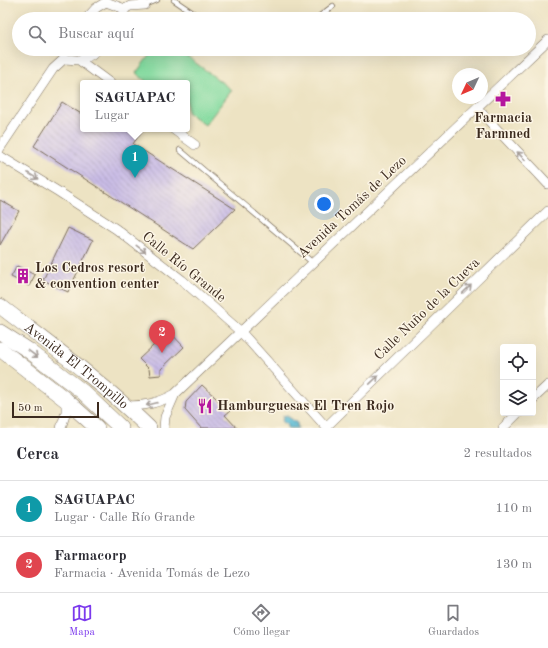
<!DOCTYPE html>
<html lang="es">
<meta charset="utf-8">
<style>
:root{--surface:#fff;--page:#f2f2f3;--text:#2b2b33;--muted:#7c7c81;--line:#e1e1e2;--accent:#7c3aed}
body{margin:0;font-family:"Old Standard TT",serif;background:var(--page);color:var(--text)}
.controls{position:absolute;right:12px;bottom:12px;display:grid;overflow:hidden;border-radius:4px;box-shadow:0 4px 16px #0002}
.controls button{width:36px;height:36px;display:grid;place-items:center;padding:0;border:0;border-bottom:1px solid var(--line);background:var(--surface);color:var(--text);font:20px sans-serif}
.compass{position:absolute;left:452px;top:68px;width:36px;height:36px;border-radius:50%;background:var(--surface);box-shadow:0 4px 16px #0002;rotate:226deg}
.scale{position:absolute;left:12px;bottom:10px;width:87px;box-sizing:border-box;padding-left:4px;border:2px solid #3b2a1e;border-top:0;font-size:11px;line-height:14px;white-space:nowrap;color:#3b2a1e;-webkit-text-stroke:3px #fcf5e5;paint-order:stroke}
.you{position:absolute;left:324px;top:204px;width:14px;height:14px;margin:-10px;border:3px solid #fff;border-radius:50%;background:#1a73e8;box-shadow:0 0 0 6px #1a73e833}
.badge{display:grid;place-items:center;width:26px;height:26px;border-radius:50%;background:var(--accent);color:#fff;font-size:13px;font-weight:700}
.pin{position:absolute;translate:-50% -33px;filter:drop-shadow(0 1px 2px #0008)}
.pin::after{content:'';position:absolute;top:21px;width:14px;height:12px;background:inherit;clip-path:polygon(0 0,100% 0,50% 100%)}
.popup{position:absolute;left:80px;top:80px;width:110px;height:52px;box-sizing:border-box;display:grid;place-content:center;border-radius:4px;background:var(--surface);filter:drop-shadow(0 1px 3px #0005);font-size:13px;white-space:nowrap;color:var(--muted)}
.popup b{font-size:15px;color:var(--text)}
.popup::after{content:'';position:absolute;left:50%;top:100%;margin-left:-8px;border:8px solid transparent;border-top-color:var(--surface)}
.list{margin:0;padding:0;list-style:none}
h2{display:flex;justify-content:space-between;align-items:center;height:52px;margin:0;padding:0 16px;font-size:17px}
h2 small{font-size:13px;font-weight:400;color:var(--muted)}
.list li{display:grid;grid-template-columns:26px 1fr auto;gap:12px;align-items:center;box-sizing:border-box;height:56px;padding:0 16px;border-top:1px solid var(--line)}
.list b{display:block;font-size:15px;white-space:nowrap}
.list p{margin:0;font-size:13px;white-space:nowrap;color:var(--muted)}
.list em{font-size:13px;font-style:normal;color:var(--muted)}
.icon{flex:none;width:22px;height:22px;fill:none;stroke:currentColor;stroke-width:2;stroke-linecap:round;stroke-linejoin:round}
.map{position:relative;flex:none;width:548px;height:428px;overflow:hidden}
.search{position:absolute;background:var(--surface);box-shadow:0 4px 16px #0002;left:12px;right:12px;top:12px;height:44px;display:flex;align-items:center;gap:10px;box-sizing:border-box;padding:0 14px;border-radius:22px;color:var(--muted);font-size:15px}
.sheet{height:164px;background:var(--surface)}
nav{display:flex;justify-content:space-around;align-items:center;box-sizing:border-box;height:56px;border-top:1px solid var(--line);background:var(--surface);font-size:11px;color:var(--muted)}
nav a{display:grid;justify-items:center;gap:2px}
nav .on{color:var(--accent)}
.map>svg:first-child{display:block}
</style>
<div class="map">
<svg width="548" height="428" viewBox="0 0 548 428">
<defs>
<pattern id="water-waves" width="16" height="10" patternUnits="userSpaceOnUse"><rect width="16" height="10" fill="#58bbd6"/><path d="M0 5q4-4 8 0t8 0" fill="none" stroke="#4a98ad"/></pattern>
<pattern id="building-back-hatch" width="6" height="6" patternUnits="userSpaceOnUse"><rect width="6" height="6" fill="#c9bce6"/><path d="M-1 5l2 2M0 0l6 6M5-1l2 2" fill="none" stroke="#a499ba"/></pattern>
</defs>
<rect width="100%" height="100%" fill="#fcf5e5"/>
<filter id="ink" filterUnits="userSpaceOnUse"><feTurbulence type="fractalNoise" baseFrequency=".025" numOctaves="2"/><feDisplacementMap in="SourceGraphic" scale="8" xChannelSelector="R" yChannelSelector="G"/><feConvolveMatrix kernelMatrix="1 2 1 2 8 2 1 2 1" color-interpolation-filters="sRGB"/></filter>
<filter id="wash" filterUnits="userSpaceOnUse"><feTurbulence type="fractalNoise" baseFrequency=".012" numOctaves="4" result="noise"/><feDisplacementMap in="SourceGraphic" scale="16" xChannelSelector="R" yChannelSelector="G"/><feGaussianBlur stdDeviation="0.9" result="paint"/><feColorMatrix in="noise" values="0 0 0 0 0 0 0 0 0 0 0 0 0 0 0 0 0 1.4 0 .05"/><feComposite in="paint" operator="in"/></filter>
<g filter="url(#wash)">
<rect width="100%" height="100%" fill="#ede3c3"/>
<path fill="#82da9f" stroke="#5e825e" d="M 154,49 L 177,49 L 232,90 L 205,125 L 187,112 L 187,83 L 148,83 L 136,73 Z"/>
<path fill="url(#water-waves)" stroke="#4a727a" d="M 286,415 L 297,423 L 298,428 L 287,428 L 287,425 L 282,422 L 283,416 Z"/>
<g id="blocks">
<path fill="url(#building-back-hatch)" d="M 62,102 L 83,115 L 83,129 L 143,129 L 133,144 L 235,209 L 193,249 L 34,146 Z
M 0,200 L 19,211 L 0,245 Z
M 68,228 L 93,240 L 68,292 L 43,280 Z
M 17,266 L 35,275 L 29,286 L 11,277 Z
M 169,331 L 184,347 L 161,369 L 161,375 L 150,376 L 149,369 L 139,359 Z
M 202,385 L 230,411 L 225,415 L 237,428 L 201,428 L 185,410 L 186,402 Z"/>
</g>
</g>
<g filter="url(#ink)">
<use href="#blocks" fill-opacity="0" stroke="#796b58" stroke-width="1"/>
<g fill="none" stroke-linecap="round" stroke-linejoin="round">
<defs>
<path id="lane" d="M 174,0 L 202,19
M 145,5 L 157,0
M 316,19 L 333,6
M 180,150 L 313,263"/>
<path id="street" d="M 86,19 L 96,8 L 106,2 L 125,9
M 122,19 L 125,9 L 130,6 L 145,5
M 64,59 L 64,49
M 79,60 L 91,55 L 98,49
M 477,108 L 548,184
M 173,129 L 195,145
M 0,148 L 53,69 L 64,59 L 79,60 L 110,83
M 0,156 L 59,192 L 116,229 L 182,280 L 241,332 L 327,428
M 533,399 L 548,385
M 126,406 C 145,406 159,403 175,394 L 548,40
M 326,427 L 548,211
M 61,428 L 66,412 L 66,400
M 164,428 L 165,417 L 175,394
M 503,428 L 518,413"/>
<g id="primary">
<path id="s1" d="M 0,306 C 51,345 103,383 149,428"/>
<path d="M 0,332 L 28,350 L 83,392 L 121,428"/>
<path d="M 0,349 L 66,400 L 97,428"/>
</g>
</defs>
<use href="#lane" stroke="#796b58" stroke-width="6"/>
<use href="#street" stroke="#796b58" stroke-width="10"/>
<use href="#primary" stroke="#796b58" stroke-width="16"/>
<use href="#lane" stroke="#fff" stroke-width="4.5"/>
<use href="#street" stroke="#fff" stroke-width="9"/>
<use href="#primary" stroke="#fff" stroke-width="15"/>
</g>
<defs><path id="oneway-shaft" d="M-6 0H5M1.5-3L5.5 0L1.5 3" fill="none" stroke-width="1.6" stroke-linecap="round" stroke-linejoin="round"/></defs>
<g stroke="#a79f9a">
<use href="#oneway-shaft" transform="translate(521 156) rotate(-133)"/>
<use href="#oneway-shaft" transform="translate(33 176) rotate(31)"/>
<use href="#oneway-shaft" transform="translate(141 249) rotate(37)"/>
<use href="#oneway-shaft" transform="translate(467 289) rotate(-44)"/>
<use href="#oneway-shaft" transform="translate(33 354) rotate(37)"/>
<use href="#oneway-shaft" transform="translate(374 380) rotate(-44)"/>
<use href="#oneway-shaft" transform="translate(152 404) rotate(166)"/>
</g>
</g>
<defs>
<symbol id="pharmacy-bare" viewBox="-9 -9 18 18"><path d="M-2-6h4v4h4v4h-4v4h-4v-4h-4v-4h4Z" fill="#b5179e" stroke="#fcf5e5" stroke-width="2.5" paint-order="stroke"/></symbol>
<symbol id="building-bare" viewBox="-9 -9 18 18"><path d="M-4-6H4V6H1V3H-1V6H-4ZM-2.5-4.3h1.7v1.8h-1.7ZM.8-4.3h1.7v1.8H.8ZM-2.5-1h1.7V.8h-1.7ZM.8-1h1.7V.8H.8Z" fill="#b5179e" stroke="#fcf5e5" stroke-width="2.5" paint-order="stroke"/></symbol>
<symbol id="restaurant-bare" viewBox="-9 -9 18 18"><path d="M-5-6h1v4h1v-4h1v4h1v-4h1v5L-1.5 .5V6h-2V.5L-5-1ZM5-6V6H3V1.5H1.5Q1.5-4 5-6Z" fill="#b5179e" stroke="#fcf5e5" stroke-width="2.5" paint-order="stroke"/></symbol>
</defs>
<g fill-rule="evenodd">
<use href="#pharmacy-bare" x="492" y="88" width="22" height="22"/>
<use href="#building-bare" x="12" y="265" width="22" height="22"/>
<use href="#restaurant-bare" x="194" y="395" width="22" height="22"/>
</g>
<g text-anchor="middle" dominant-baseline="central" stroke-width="3" stroke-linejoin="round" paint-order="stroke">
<g font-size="14" font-weight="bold" fill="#3b2a1e" stroke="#fcf5e5" text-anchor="start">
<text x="503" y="118" text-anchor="middle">Farmacia<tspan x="503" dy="16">Farmned</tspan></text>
<text x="35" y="268">Los Cedros resort<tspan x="35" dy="16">&amp; convention center</tspan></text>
<text x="217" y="406">Hamburguesas El Tren Rojo</text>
</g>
<g font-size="14" fill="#3b2a1e" stroke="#fcf5e5">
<text transform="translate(352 207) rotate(-43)">Avenida Tomás de Lezo</text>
<text transform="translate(184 267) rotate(39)">Calle Río Grande</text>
<text transform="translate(427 309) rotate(-44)">Calle Nuño de la Cueva</text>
<text stroke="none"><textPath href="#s1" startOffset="97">Avenida El Trompillo</textPath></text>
</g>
</g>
</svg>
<div class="controls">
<button><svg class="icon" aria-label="locate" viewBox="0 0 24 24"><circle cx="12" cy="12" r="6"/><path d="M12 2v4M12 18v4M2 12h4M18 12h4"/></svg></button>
<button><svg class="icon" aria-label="layers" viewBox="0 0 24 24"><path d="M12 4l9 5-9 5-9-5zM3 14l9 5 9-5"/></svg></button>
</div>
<svg class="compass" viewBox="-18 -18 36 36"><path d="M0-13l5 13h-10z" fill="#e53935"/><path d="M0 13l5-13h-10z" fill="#7c7c81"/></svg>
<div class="scale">50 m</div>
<div class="you"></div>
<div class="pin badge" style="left:135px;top:178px;background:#0f9aa8">1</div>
<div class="popup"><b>SAGUAPAC</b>Lugar</div>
<div class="pin badge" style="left:162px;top:353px;background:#e0444e">2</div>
<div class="search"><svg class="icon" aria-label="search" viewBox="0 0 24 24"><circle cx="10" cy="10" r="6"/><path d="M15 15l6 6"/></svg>Buscar aquí</div>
</div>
<section class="sheet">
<h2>Cerca<small>2 resultados</small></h2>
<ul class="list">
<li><span class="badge" style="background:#0f9aa8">1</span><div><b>SAGUAPAC</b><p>Lugar · Calle Río Grande</p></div><em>110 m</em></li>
<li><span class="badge" style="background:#e0444e">2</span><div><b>Farmacorp</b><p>Farmacia · Avenida Tomás de Lezo</p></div><em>130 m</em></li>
</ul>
</section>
<nav>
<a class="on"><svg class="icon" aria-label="map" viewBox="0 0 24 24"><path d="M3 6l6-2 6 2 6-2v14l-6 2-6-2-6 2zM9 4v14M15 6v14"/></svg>Mapa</a>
<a><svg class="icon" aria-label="directions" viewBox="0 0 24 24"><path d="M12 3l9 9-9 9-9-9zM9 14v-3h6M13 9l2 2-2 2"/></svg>Cómo llegar</a>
<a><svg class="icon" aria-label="saved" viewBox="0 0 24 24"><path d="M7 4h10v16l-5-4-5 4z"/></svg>Guardados</a>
</nav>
